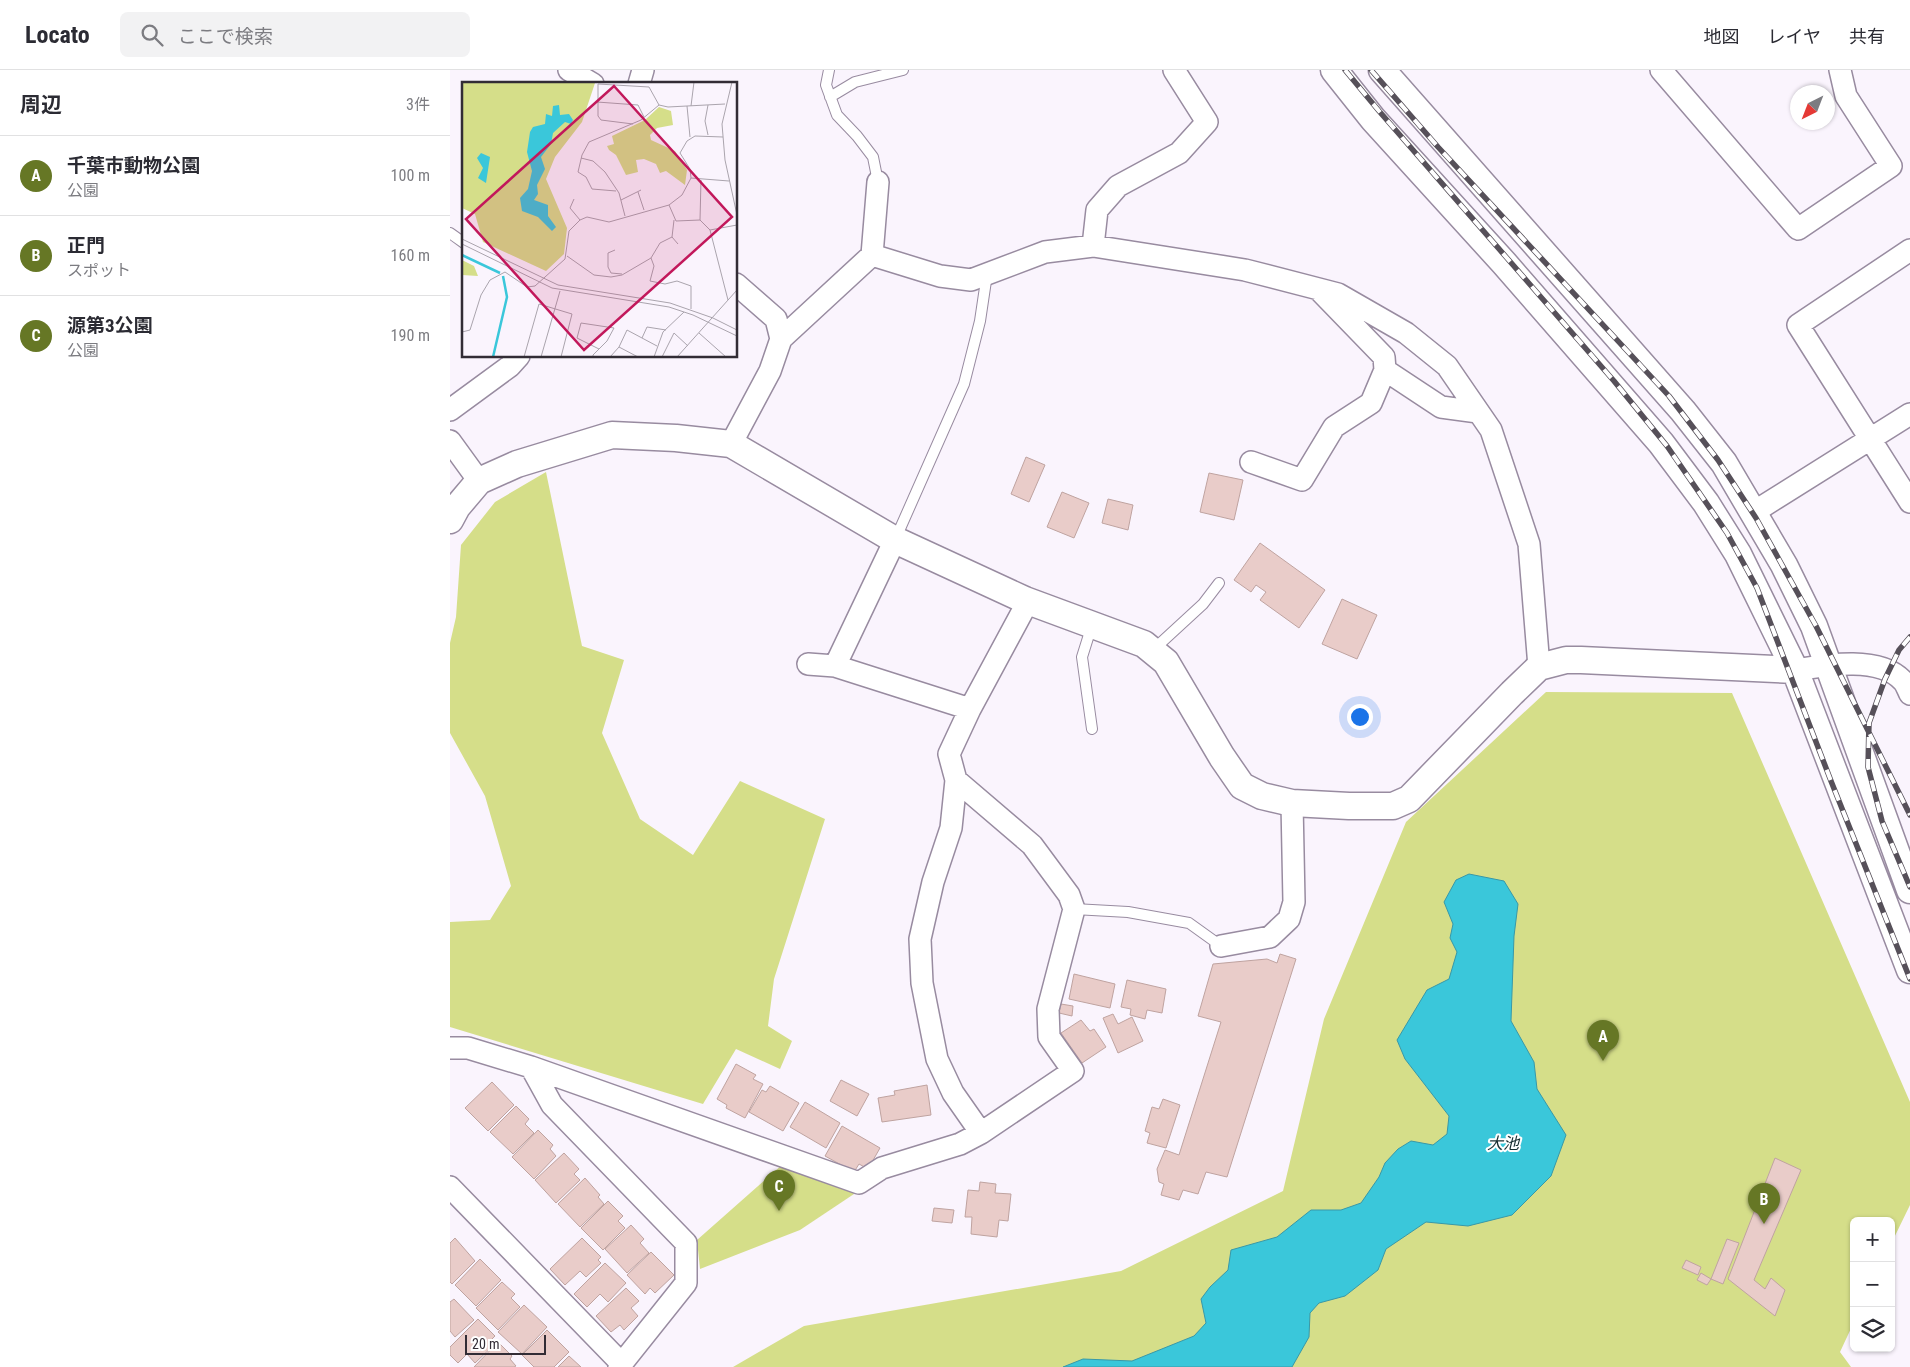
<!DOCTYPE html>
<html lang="ja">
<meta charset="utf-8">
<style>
:root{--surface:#fff;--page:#f2f2f3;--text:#2b2b33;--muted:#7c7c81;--line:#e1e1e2;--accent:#667725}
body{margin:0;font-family:"Roboto Condensed","Noto Sans JP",sans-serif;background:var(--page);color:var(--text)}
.controls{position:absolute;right:15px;bottom:15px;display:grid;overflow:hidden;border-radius:8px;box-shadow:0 1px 4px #0004}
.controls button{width:45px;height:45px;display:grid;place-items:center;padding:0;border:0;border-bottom:1px solid var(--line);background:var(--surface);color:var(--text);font:25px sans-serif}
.compass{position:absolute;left:1340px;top:15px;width:45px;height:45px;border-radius:50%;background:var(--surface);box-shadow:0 1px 4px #0004;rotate:222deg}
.scale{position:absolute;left:15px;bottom:12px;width:81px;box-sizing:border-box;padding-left:5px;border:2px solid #322c35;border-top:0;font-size:14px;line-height:18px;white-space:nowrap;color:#322c35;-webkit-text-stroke:4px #fff;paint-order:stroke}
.you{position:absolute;left:909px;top:646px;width:18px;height:18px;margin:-12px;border:4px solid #fff;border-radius:50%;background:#1a73e8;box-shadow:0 0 0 8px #1a73e833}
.badge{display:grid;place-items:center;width:32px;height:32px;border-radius:50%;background:var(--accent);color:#fff;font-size:16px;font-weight:700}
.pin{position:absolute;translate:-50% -41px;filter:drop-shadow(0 1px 2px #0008)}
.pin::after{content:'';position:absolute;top:26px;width:18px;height:15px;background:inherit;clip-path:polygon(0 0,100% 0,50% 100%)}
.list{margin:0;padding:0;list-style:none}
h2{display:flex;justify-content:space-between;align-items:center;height:65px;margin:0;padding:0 20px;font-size:21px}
h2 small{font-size:16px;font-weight:400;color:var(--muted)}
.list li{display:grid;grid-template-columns:32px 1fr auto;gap:15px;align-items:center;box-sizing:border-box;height:80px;padding:0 20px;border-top:1px solid var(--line)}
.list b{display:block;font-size:19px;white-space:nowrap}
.list p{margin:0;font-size:16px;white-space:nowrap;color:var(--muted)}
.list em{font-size:16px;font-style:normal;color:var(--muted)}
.icon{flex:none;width:28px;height:28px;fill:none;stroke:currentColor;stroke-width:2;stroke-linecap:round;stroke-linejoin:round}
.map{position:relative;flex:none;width:1460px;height:1297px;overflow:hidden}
header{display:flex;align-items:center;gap:30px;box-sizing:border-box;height:70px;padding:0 25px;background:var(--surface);border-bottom:1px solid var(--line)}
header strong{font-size:24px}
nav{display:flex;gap:28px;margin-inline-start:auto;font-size:18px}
.search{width:350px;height:45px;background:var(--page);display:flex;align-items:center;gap:12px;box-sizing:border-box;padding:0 18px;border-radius:8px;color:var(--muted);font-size:19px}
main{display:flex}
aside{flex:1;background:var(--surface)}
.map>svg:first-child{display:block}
</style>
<header>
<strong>Locato</strong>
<div class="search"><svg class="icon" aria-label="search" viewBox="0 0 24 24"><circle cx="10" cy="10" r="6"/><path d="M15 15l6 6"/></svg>ここで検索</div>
<nav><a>地図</a><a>レイヤ</a><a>共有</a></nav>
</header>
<main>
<aside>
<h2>周辺<small>3件</small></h2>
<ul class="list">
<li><span class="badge">A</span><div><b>千葉市動物公園</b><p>公園</p></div><em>100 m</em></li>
<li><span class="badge">B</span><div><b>正門</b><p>スポット</p></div><em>160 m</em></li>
<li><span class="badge">C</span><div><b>源第3公園</b><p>公園</p></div><em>190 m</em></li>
</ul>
</aside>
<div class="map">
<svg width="1460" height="1297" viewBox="0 0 1460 1297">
<rect width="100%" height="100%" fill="#faf4fd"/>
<path fill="#d5de89" d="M 96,402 L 132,576 L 174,590 L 152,663 L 190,749 L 243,785 L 290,711 L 375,749 L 324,909 L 318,956 L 342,971 L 330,999 L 286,979 L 253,1034 L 0,957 L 0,852 L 40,850 L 61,816 L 35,726 L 0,663 L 0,573 L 6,547 L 11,475 L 45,432 Z
M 1096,622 L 1282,623 L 1460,1032 L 1460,1135 L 1441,1174 L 1441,1151 L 1404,1151 L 1404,1252 L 1390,1282 L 1401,1297 L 283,1297 L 354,1256 L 671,1201 L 833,1121 L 874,949 L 956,752 Z
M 333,1094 L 407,1122 L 350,1160 L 250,1199 L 247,1170 Z"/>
<path fill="#3ac7da" stroke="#3898a8" d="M 1019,804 L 1054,811 L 1068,834 L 1064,866 L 1061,951 L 1084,992 L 1087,1019 L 1116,1065 L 1101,1106 L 1062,1145 L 1018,1156 L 976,1152 L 936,1179 L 928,1200 L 895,1226 L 869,1233 L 860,1243 L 859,1267 L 842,1297 L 613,1297 L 633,1289 L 682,1291 L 744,1266 L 756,1253 L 751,1229 L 760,1217 L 778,1200 L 781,1180 L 827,1167 L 861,1140 L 891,1140 L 911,1133 L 929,1107 L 935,1093 L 948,1079 L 961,1071 L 983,1075 L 997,1064 L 999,1046 L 955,989 L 947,970 L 977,920 L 999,909 L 1007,882 L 1000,868 L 1003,854 L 994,832 L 1006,810 Z"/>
<path fill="#e9ccc9" stroke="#bfa3a0" d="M 576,387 L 595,395 L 579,432 L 561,424 Z
M 759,403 L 793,410 L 784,450 L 750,442 Z
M 612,422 L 639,433 L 624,468 L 597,457 Z
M 658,429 L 683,435 L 678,460 L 652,453 Z
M 810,473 L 875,520 L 849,558 L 810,530 L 816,522 L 806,515 L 801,522 L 784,510 Z
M 892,529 L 927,545 L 907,589 L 872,574 Z
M 830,884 L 846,889 L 777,1107 L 756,1102 L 748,1124 L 733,1120 L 729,1130 L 711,1125 L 714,1114 L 709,1112 L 707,1099 L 715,1080 L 729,1085 L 771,952 L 748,946 L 763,894 L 817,889 L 827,893 Z
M 624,904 L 665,914 L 660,938 L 619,929 Z
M 677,910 L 716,919 L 712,943 L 697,940 L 695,949 L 680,945 L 681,939 L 671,937 Z
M 611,934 L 623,936 L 622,946 L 609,943 Z
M 663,944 L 668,954 L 682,947 L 693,971 L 668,983 L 653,948 Z
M 631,950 L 640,961 L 644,959 L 656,977 L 632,993 L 611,963 Z
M 286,994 L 306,1005 L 303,1009 L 313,1014 L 295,1048 L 276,1038 L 277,1035 L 267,1029 Z
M 391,1010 L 419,1024 L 407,1046 L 380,1031 Z
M 42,1012 L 64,1035 L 38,1061 L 15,1038 Z
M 477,1015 L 481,1045 L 432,1052 L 428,1028 L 445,1025 L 444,1021 Z
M 320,1016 L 349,1033 L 333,1061 L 299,1042 L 312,1020 L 316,1022 Z
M 713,1029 L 730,1035 L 716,1078 L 697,1073 L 700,1063 L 695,1061 L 702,1037 L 709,1039 Z
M 355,1032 L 390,1053 L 376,1078 L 340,1057 Z
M 66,1036 L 79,1049 L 75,1054 L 84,1063 L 63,1084 L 40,1062 Z
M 392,1056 L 430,1078 L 418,1099 L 409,1094 L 404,1102 L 375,1086 Z
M 88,1060 L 103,1075 L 100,1079 L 106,1086 L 84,1109 L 62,1087 Z
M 114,1083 L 129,1099 L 124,1104 L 130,1110 L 106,1133 L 85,1110 Z
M 1325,1088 L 1351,1100 L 1304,1210 L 1315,1219 L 1321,1208 L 1335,1220 L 1325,1246 L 1278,1209 Z
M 135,1108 L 150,1125 L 148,1127 L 154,1134 L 130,1157 L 108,1134 Z
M 530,1112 L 546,1114 L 545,1123 L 561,1124 L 558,1151 L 549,1150 L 547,1167 L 521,1164 L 522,1147 L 515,1147 L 518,1120 L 529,1121 Z
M 158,1131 L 173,1146 L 168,1151 L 175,1158 L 153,1180 L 131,1158 Z
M 484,1138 L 504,1140 L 502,1153 L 482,1151 Z
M 181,1155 L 194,1169 L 190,1173 L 199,1183 L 177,1203 L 155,1179 Z
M 5,1168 L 25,1191 L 2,1214 L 0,1212 L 0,1173 Z
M 132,1168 L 151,1187 L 148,1190 L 151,1193 L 136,1207 L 130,1201 L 115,1215 L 100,1199 Z
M 1277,1169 L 1289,1173 L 1273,1214 L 1261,1209 Z
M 201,1182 L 224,1205 L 205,1223 L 200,1218 L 195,1224 L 177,1205 Z
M 30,1189 L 51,1210 L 26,1236 L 5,1215 Z
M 1236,1190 L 1251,1197 L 1248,1205 L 1232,1198 Z
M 155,1193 L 176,1213 L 158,1232 L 150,1224 L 137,1237 L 124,1224 Z
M 1251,1203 L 1261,1209 L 1257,1215 L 1247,1210 Z
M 52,1212 L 65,1224 L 61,1228 L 70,1237 L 48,1260 L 26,1238 Z
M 176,1218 L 189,1231 L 181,1238 L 188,1246 L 174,1260 L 170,1255 L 161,1262 L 146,1246 Z
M 4,1229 L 24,1250 L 5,1267 L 0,1261 L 0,1232 Z
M 74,1235 L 97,1257 L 72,1284 L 48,1262 Z
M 28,1249 L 45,1266 L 40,1271 L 44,1275 L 25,1293 L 17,1284 L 8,1293 L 0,1285 L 0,1277 Z
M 97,1260 L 119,1282 L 104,1297 L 84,1297 L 72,1285 Z
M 48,1272 L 62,1286 L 60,1289 L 66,1296 L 64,1297 L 24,1297 Z
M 119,1286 L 131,1297 L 108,1297 Z"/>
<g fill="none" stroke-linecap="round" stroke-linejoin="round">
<defs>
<path id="service" d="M 379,0 L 376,15 L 387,45 L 407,66 L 423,87 L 428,112
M 380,27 L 405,12 L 453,0
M 0,163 L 14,173
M 445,470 L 514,314 L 530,251 L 537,204
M 642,555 L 632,587 L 642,659
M 703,580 L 753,534 L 769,513
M 624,839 L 678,842 L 739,853 L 771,876"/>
<path id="minor" d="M 119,0 L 143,14
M 1211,0 L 1348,159 L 1441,96 L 1396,26 L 1390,0
M 189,14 L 193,0
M 643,176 L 647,140 L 668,116 L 729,83 L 757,52 L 724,0
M 1460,180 L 1348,255 L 1460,432
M 422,185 L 490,206 L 521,210 L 595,182 L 643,176 L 795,200 L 888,224 L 956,263 L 997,296 L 1041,360 L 1079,474 L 1089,597
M 331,269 L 422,185 L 428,112
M 935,300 L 991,337 L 1028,342
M 0,340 L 60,296 L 69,286
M 0,371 L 29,411
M 281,374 L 320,301 L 331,269 L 326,249 L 286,214
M 801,392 L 852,410 L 884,357 L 921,333 L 935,300 L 934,287 L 871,222
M 1304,442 L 1460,344
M 358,594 L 385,596 L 520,639
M 385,596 L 445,470
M 1345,600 C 1375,595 1430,585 1453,611 C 1456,614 1458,620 1460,624
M 771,876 L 820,867 L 839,849 L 844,832 L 842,733
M 0,978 L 18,978 L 81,997 L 409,1113 L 432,1098 L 510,1074 L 531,1063 L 623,1001 L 599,967 L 598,939 L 624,839 L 619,825 L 582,775 L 506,710
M 81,997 L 102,1035 L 236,1173 L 236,1213 L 169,1297
M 531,1063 L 503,1023 L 487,989 L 472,913 L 470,869 L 483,812 L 501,758 L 506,710 L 499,684 L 520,639 L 576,535 L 575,530
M 0,1117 L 172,1294"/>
<path id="tertiary" d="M 884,0 L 923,49 L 1054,193 L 1211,373 L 1256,433 L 1288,484 L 1345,600 L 1460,900
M 932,0 L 1233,341 L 1274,393 L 1334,495 L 1364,556 L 1460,820
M 0,450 L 7,437 L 29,411 L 67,394 L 162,365 L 226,368 L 281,374 L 445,470 L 575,530 L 694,574 L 716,592 L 772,687 L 792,716 L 812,726 L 842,733 L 899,736 L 943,736 L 959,729 L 1062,623 L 1089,597 L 1116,590 L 1131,590 L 1345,600"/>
</defs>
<use href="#service" stroke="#988ba0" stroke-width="12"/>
<use href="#minor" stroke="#988ba0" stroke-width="24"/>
<use href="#tertiary" stroke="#988ba0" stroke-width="29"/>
<use href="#service" stroke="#fff" stroke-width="10"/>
<use href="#minor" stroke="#fff" stroke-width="21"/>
<use href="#tertiary" stroke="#fff" stroke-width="26"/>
<defs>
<path id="rail" d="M 895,0 L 929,41 L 1164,311 L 1217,376 L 1277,463 L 1307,518 L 1381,711 L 1460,909
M 921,0 L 988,77 L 1219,326 L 1268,390 L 1306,448 L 1366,556 L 1460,745
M 1460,567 L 1449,580 L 1435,609 L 1419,653 L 1418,697 L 1432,751 L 1460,817"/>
</defs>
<use href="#rail" stroke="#565059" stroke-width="5.5"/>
<use href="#rail" stroke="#fff" stroke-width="4" stroke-dasharray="11" stroke-linecap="butt"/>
</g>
<g text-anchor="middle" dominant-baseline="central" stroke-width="4" stroke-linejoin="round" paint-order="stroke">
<g font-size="16" font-style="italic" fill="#172e31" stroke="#fff">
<text x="1053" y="1073">大池</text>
</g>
</g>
<g transform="translate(12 12)">
<rect width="275" height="275" fill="#faf4fd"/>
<path d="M 0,0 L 195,0 L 133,1 L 120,40 L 93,75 L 84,97 L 105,146 L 102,172 L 84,189 L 21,160 L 13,132 L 0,126 ZM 197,25 L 209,29 L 211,43 L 195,46 L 188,53 L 189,58 L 213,69 L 225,88 L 223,103 L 204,89 L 198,91 L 194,82 L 182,77 L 174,78 L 176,90 L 164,93 L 154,73 L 147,68 L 145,64 L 152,62 L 150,54 L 183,38 ZM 0,178 L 12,184 L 16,194 L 0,193 Z" fill="#d5de89"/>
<path d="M 97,23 L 98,33 L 107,32 L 111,38 L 109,42 L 103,40 L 91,51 L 89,62 L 79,75 L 83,87 L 75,103 L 76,112 L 72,118 L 86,123 L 86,134 L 94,145 L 90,149 L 76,135 L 60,129 L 58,116 L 66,107 L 70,89 L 65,70 L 68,50 L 71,45 L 83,42 L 84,32 L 90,34 L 91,24 ZM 19,71 L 28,75 L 24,101 L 16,96 L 21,86 L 15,76 Z" fill="#3ac7da"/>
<path fill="none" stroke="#3ac7da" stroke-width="2.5" d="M 0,173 L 38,191M 31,275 L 45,215 L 41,194"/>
<path fill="none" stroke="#aaa4ad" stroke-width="1" d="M 270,0 L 260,42 L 263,78 L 275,133M 135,20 L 176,23 L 182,35M 225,24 L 228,55M 229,24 L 232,0M 171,42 L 139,38 L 136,34 L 136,2 L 187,5 L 197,23 L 206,25 L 263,22M 246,53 L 243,39 L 246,23M 119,76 L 131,79 L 143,90 L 157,111 L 163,134M 229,96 L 267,99M 154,109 L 130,107 L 124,95 L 116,90 L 120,73 L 127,60 L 179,38 L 197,23M 176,110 L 182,128M 112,117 L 108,126 L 118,138M 159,118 L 179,108M 207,123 L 214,139 L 238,138 L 248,148 L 266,218M 212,138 L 210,155 L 216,162M 238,138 L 239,98M 248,148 L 275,143M 0,157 L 96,203 L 208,221 L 251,236 L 275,248M 0,162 L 90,206 L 207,225 L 231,233 L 275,254M 153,168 L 146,171 L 146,185 L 149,191 L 160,192M 105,174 L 132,193 L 149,195 L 160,193 L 189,176 L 198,161 L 210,155M 189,176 L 192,184 L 188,199 L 203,202 L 215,199 L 229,204 L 229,227M 0,250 L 8,248 L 19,213 L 28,198 L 43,190 L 65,205 L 73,204 L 103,177 L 107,149 L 118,138 L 125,135 L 147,140 L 207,123 L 220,113 L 229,96 L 228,87 L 218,71 L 225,59 L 233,54 L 261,55M 237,251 L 264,275M 195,264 L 180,256 L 185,245 L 204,248M 157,265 L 176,275M 62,275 L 77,222 L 110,232 L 99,275M 79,275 L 98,209M 131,275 L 131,273 L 145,259 L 152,246 L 119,241 L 115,256 L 137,267M 148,275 L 157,265 L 165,248 L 180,256M 192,275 L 201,250 L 222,230M 200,275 L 212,251 L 226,264M 215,275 L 275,208"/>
<path fill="#c2185b" fill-opacity="0.15" stroke="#c2185b" stroke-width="2.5" d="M 152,4 L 270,135 L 122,268 L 4,137 Z"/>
<rect width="275" height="275" fill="none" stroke="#322c35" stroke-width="2.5"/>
</g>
</svg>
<div class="controls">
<button>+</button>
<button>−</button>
<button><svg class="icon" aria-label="layers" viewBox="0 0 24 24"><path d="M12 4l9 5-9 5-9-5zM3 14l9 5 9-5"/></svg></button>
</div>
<svg class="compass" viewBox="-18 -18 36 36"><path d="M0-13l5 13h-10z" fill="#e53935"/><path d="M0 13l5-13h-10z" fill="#7c7c81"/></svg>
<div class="scale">20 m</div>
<div class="you"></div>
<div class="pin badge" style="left:1153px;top:991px">A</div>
<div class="pin badge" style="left:1314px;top:1154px">B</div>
<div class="pin badge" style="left:329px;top:1141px">C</div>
</div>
</main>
